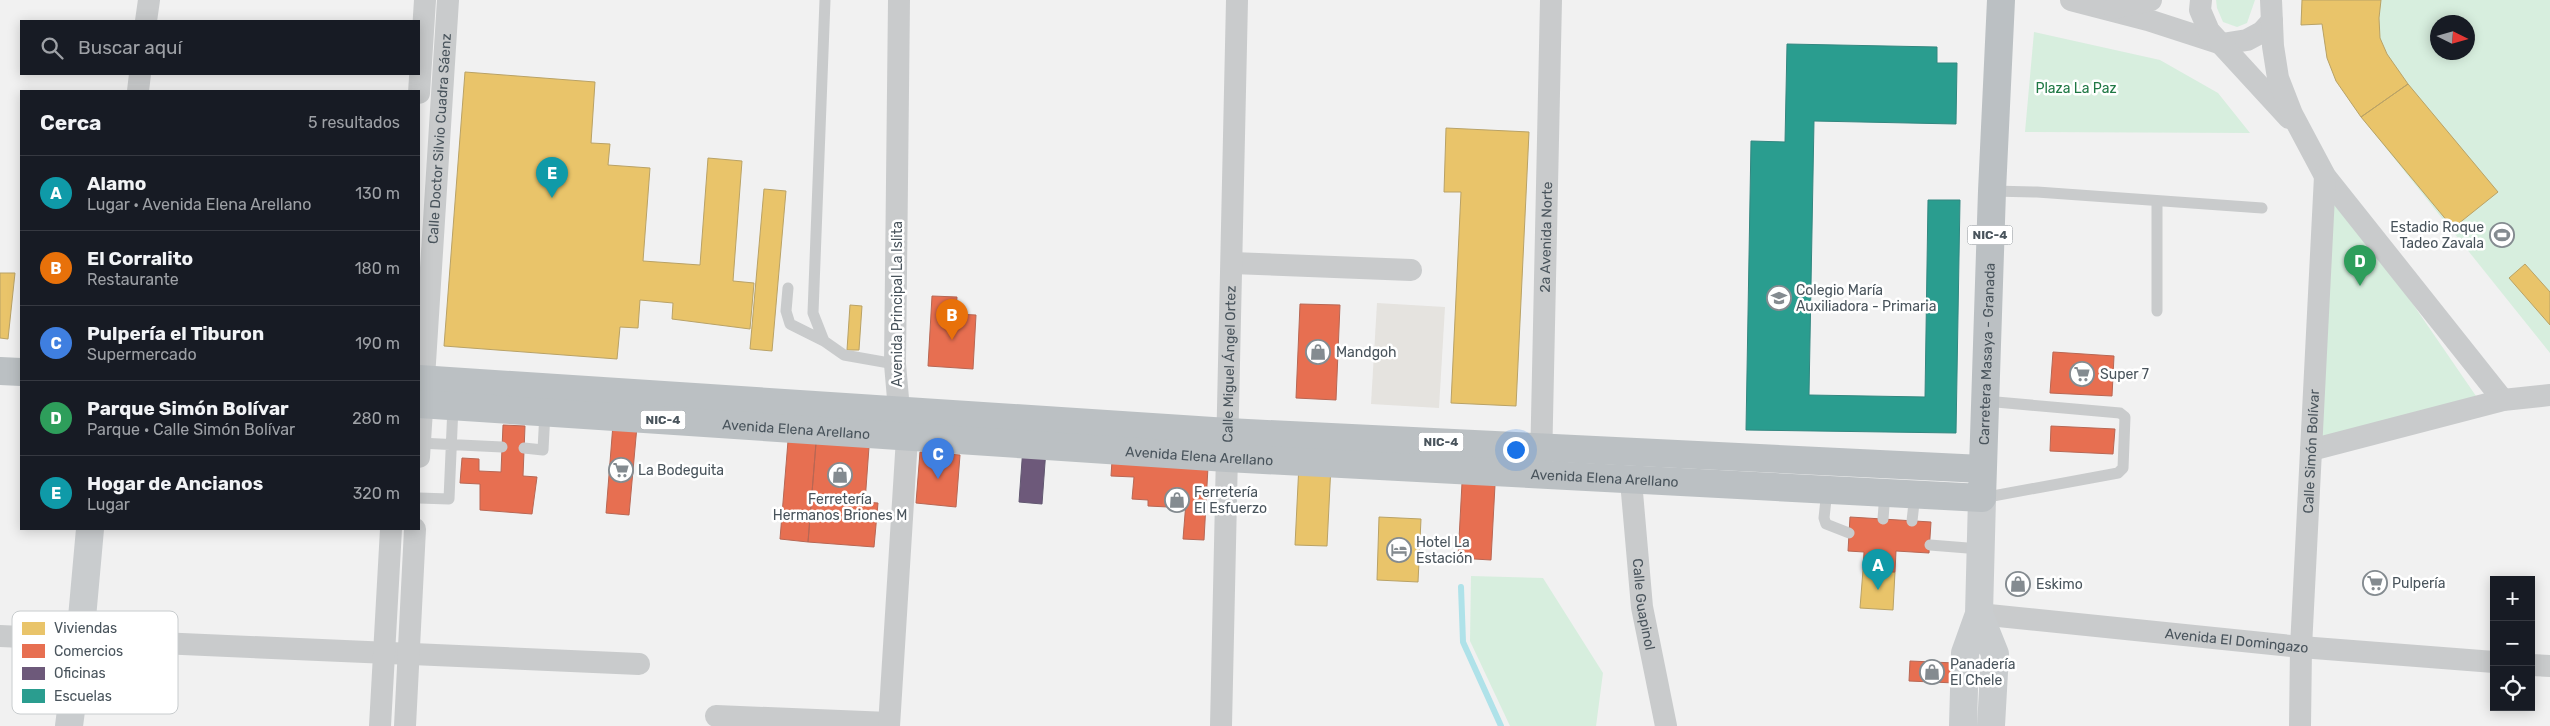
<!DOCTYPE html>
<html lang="es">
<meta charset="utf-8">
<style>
:root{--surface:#171b24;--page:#20242c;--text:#f1f3f6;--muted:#9ea1a6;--line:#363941;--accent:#1a73e8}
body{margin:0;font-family:Rubik,sans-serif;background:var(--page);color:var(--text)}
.controls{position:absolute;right:15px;bottom:15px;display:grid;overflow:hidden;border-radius:0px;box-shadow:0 2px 12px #0003}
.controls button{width:45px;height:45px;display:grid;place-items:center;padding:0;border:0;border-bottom:1px solid var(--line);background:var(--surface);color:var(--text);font:25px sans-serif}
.compass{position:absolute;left:2430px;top:15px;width:45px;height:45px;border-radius:50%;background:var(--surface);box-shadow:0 2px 12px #0003;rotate:95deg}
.you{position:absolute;left:1515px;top:449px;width:18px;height:18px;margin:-12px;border:4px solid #fff;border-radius:50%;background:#1a73e8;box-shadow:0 0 0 8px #1a73e833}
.badge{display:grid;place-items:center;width:32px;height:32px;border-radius:50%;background:var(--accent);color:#fff;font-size:16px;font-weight:700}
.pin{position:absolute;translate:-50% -41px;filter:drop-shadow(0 1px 2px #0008)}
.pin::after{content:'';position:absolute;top:26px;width:18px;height:15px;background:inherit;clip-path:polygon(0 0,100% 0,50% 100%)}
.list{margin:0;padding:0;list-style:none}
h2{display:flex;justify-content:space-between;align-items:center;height:65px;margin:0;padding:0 20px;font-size:21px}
h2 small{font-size:16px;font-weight:400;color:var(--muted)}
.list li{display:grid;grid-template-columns:32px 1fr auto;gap:15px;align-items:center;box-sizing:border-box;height:75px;padding:0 20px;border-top:1px solid var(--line)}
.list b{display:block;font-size:19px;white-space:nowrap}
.list p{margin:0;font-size:16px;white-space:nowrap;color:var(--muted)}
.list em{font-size:16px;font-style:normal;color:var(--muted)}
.icon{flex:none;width:28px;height:28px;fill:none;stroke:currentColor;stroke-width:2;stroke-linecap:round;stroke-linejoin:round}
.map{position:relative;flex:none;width:2550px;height:726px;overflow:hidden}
.search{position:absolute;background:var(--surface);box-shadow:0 2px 12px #0003;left:20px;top:20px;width:400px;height:55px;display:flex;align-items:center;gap:12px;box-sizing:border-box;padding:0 18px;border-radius:0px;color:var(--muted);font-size:19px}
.panel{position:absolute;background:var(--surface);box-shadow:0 2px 12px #0003;left:20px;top:90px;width:400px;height:440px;border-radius:0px}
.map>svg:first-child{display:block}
</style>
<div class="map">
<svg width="2550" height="726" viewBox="0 0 2550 726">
<rect width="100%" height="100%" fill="#f1f1f1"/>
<path fill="#e5e3df" d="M 1377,303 L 1445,307 L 1439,408 L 1371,404 Z"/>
<path fill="#d7eede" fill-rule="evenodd" d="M 2216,0 L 2255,0 L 2247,23 L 2237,27 L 2223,22 L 2217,8 Z
M 2302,0 L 2550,0 L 2550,353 L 2361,117 L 2336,81 L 2327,58 L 2322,24 L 2301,25 ZM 2438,22 L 2468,22 L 2468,52 L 2438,52 Z
M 2034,32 L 2160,60 L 2218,93 L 2250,133 L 2025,132 Z
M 2325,176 L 2476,396 L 2315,448 Z
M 1471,576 L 1543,578 L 1603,673 L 1596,726 L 1510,726 L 1470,641 Z"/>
<path fill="#e9c46a" stroke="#b9a266" d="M 2302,0 L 2381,0 L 2379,18 L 2380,38 L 2387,54 L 2408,84 L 2361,117 L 2336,81 L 2327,58 L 2322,24 L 2301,25 Z
M 465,72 L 595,82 L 591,143 L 610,144 L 608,165 L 650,168 L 643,261 L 700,265 L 708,158 L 742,161 L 733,281 L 754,283 L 750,329 L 672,319 L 673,303 L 640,300 L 638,328 L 620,327 L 617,359 L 444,346 Z
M 2408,84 L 2498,192 L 2453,228 L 2361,117 Z
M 1446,128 L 1529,132 L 1516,406 L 1451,403 L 1461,192 L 1444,192 Z
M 764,189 L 786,191 L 772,351 L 750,349 Z
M 2525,264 L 2550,292 L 2550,325 L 2509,278 Z
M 0,273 L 15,273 L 8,339 L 0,338 Z
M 850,305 L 862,306 L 859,350 L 847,350 Z
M 1299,464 L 1331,465 L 1327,546 L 1295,545 Z
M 1379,517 L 1421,519 L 1418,582 L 1377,580 Z
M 1863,570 L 1895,572 L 1893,610 L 1860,608 Z"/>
<path fill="#e76f51" stroke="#b86754" d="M 932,296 L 957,297 L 956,314 L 976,315 L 973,369 L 928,366 Z
M 1300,304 L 1340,305 L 1336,400 L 1296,398 Z
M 2053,352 L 2114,356 L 2112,396 L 2050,393 Z
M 613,424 L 637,426 L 629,515 L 606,513 Z
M 503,425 L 525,426 L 523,476 L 537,477 L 532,514 L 480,510 L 480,484 L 460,483 L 462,458 L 479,459 L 479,471 L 501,472 Z
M 2051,426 L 2115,429 L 2113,454 L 2050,451 Z
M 788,441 L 816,443 L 808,542 L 780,539 Z
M 816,443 L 869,447 L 865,502 L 878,503 L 874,547 L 808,542 Z
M 920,452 L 960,455 L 956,507 L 916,503 Z
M 1112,461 L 1208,467 L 1204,540 L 1183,539 L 1186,502 L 1168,501 L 1168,507 L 1148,506 L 1148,500 L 1132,499 L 1134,477 L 1111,476 Z
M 1462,483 L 1495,485 L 1491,560 L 1458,558 Z
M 1850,517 L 1931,522 L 1929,553 L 1896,551 L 1895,572 L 1863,570 L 1864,552 L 1848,551 Z
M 1910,661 L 1955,663 L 1955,683 L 1909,681 Z"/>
<path fill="#6d597a" stroke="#625871" d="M 1023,447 L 1046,449 L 1042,504 L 1019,502 Z"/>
<path fill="#2a9d8f" stroke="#338780" d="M 1787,44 L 1937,47 L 1937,63 L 1957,63 L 1956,124 L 1814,121 L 1809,395 L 1925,397 L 1928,200 L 1960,200 L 1956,433 L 1746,430 L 1751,141 L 1785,142 Z"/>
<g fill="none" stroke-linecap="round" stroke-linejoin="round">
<path stroke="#afe2e9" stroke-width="6" d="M 1461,587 L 1463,642 L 1501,726"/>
<path stroke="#c9cbcc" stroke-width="11" d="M 1992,191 L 2037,192 L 2262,208
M 2157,201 L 2157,311
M 788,288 L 786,311 L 790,324 L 824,341 L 844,355 L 895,364
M 824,341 L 813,313 L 825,0
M 419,443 L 502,447
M 524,448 L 543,450 L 545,412
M 1827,490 L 1824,518 L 1826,524 L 1849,533
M 419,498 L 449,499 L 453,406
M 1982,498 L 2118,473 L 2123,468 L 2125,417 L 2120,413 L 1985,401
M 1883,519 L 1885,493
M 1912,521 L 1915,494
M 1930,545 L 1980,549"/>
<g stroke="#c9cbcc" stroke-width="22">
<path d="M 2071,0 L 2148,20 L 2222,44 L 2247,40 L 2262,32 L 2272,21"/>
<path d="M 2201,0 L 2200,10 L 2209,31 L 2289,118"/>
<path d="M 2271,0 L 2273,46 L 2278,78 L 2292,114 L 2325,176 L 2503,400"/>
<path d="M 2114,8 L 2151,0"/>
<path d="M 146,21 L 149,0"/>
<path d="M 138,91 L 140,74"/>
<path d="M 419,93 L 425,0"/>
<path d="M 1232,263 L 1411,270"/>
<path d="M 2311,450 L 2503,400 L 2550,395"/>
<path id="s1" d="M 419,457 L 448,0"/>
<path id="s2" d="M 1541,465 L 1551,0"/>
<path id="s3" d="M 1631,481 L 1642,607 L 1666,726"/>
<path id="s4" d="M 1979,614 L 2301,647 L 2494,662"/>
<path d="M 0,636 L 639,664"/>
<path d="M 2531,665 L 2550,666"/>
<path d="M 716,716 L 889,723"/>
<path d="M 380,726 L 391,529"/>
<path d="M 405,726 L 415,529"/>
<path d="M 889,726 L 907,438 L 899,410 L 895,364 L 899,0"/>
<path id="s5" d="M 1221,726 L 1237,0"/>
<path id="s6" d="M 2300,726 L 2301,647 L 2325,176"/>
</g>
<path stroke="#c9ccce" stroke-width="28" d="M 1979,614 L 1995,654 L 1991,726
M 69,726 L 80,640 L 90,529
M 1963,726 L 1965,653 L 1979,614 L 1982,498"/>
<g stroke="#bbc0c3" stroke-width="28">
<path d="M 0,371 L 21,372"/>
<path d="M 419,379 L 1228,432 L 1982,469"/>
<path id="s7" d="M 419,404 L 1227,458 L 1982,498 L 1992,191 L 2001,0"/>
</g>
</g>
<defs>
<symbol id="stadium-ring" viewBox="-11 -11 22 22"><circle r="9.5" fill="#fff" stroke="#848b90" stroke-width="1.5"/><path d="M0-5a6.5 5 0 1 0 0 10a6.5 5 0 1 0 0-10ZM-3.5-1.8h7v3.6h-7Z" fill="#848b90"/></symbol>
<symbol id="school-ring" viewBox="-11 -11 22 22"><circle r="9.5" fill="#fff" stroke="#848b90" stroke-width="1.5"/><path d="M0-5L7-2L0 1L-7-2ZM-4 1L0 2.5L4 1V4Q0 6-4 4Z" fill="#848b90"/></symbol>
<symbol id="shop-ring" viewBox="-11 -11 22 22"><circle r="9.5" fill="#fff" stroke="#848b90" stroke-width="1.5"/><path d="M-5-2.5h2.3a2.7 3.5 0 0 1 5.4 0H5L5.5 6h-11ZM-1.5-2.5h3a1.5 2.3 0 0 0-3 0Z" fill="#848b90"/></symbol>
<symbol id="supermarket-ring" viewBox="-11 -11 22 22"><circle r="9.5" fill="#fff" stroke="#848b90" stroke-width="1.5"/><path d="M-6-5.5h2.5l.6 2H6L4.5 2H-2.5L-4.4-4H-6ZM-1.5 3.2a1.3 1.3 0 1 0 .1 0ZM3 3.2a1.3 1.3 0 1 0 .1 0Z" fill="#848b90"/></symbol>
<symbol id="hotel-ring" viewBox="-11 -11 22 22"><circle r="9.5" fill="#fff" stroke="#848b90" stroke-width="1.5"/><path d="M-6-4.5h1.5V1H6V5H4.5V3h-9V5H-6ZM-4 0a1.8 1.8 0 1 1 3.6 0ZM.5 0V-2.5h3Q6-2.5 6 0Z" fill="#848b90"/></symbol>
</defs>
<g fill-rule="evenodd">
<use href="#stadium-ring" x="2488" y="221" width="28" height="28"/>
<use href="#school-ring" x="1765" y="284" width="28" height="28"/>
<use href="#shop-ring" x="1304" y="338" width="28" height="28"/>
<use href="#supermarket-ring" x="2068" y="360" width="28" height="28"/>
<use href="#supermarket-ring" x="607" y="456" width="28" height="28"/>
<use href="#shop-ring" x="826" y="461" width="28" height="28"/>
<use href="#shop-ring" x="1163" y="486" width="28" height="28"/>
<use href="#hotel-ring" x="1385" y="536" width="28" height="28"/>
<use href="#supermarket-ring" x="2361" y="569" width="28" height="28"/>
<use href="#shop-ring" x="2004" y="570" width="28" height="28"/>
<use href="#shop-ring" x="1918" y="658" width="28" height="28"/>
</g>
<g text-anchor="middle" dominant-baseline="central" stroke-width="5" stroke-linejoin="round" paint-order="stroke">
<g fill="#fff" stroke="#80878d" stroke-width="1">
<rect x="1967.5" y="225.5" width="45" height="19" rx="4"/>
<rect x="640.5" y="410.5" width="45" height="19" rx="4"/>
<rect x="1418.5" y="432.5" width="45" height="19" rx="4"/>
</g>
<g font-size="12" font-weight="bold" fill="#49545c">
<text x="1990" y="235">NIC-4</text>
<text x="663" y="420">NIC-4</text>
<text x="1441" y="442">NIC-4</text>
</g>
<g font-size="14" fill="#1f7844" stroke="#fff">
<text x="2076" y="88">Plaza La Paz</text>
</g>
<g font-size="14" fill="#49545c" stroke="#fff">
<text stroke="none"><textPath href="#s1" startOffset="319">Calle Doctor Silvio Cuadra Sáenz</textPath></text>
<text stroke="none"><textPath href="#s2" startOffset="228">2a Avenida Norte</textPath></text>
<text transform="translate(897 304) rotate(-90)">Avenida Principal La Islita</text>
<text stroke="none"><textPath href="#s7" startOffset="1710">Carretera Masaya - Granada</textPath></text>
<text stroke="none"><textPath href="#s5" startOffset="362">Calle Miguel Ángel Ortez</textPath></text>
<text stroke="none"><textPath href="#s7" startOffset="378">Avenida Elena Arellano</textPath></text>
<text stroke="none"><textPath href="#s6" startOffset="275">Calle Simón Bolívar</textPath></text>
<text stroke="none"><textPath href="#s7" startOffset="782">Avenida Elena Arellano</textPath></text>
<text stroke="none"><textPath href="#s7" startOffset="1188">Avenida Elena Arellano</textPath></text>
<text stroke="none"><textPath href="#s3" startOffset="124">Calle Guapinol</textPath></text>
<text stroke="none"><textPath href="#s4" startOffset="259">Avenida El Domingazo</textPath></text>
</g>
<g font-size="14" fill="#49545c" stroke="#fff" text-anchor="start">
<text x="2484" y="227" text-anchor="end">Estadio Roque<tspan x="2484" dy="16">Tadeo Zavala</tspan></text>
<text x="1796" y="290">Colegio María<tspan x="1796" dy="16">Auxiliadora - Primaria</tspan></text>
<text x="1336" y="352">Mandgoh</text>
<text x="2100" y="374">Super 7</text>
<text x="638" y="470">La Bodeguita</text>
<text x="1194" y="492">Ferretería<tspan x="1194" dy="16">El Esfuerzo</tspan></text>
<text x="840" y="499" text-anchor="middle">Ferretería<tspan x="840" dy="16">Hermanos Briones M</tspan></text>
<text x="1416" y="542">Hotel La<tspan x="1416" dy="16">Estación</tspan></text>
<text x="2392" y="583">Pulpería</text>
<text x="2036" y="584">Eskimo</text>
<text x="1950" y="664">Panadería<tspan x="1950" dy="16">El Chele</tspan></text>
</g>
</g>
<rect x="12" y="611" width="166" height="103" rx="8" fill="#fff" stroke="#c8ccce" stroke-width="1"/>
<rect x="22" y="622" width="23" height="13" fill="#e9c46a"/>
<rect x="22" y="644" width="23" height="14" fill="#e76f51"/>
<rect x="22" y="667" width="23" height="13" fill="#6d597a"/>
<rect x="22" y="689" width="23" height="14" fill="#2a9d8f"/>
<g font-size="14" fill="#49545c">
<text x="54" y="633">Viviendas</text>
<text x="54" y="656">Comercios</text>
<text x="54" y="678">Oficinas</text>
<text x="54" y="701">Escuelas</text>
</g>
</svg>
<div class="controls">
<button>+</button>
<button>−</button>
<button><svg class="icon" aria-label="locate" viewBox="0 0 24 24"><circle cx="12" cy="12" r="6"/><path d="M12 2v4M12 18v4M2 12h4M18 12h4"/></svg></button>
</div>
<svg class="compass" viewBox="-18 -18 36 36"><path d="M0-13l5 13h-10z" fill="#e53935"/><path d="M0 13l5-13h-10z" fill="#9ea1a6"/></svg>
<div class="you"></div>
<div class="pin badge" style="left:1878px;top:590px;background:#0f9aa8">A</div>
<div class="pin badge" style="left:952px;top:340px;background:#e8710a">B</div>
<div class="pin badge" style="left:938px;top:479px;background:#3f7fe0">C</div>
<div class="pin badge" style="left:2360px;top:286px;background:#2e9e5b">D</div>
<div class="pin badge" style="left:552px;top:198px;background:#0f9aa8">E</div>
<div class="search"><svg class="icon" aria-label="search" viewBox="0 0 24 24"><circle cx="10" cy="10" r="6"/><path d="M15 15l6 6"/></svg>Buscar aquí</div>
<section class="panel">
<h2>Cerca<small>5 resultados</small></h2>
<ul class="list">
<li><span class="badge" style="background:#0f9aa8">A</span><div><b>Alamo</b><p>Lugar · Avenida Elena Arellano</p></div><em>130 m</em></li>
<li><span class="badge" style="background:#e8710a">B</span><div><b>El Corralito</b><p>Restaurante</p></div><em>180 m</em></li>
<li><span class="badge" style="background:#3f7fe0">C</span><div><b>Pulpería el Tiburon</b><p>Supermercado</p></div><em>190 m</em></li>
<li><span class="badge" style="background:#2e9e5b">D</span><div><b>Parque Simón Bolívar</b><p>Parque · Calle Simón Bolívar</p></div><em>280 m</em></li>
<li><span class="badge" style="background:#0f9aa8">E</span><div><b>Hogar de Ancianos</b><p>Lugar</p></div><em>320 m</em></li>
</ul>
</section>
</div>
